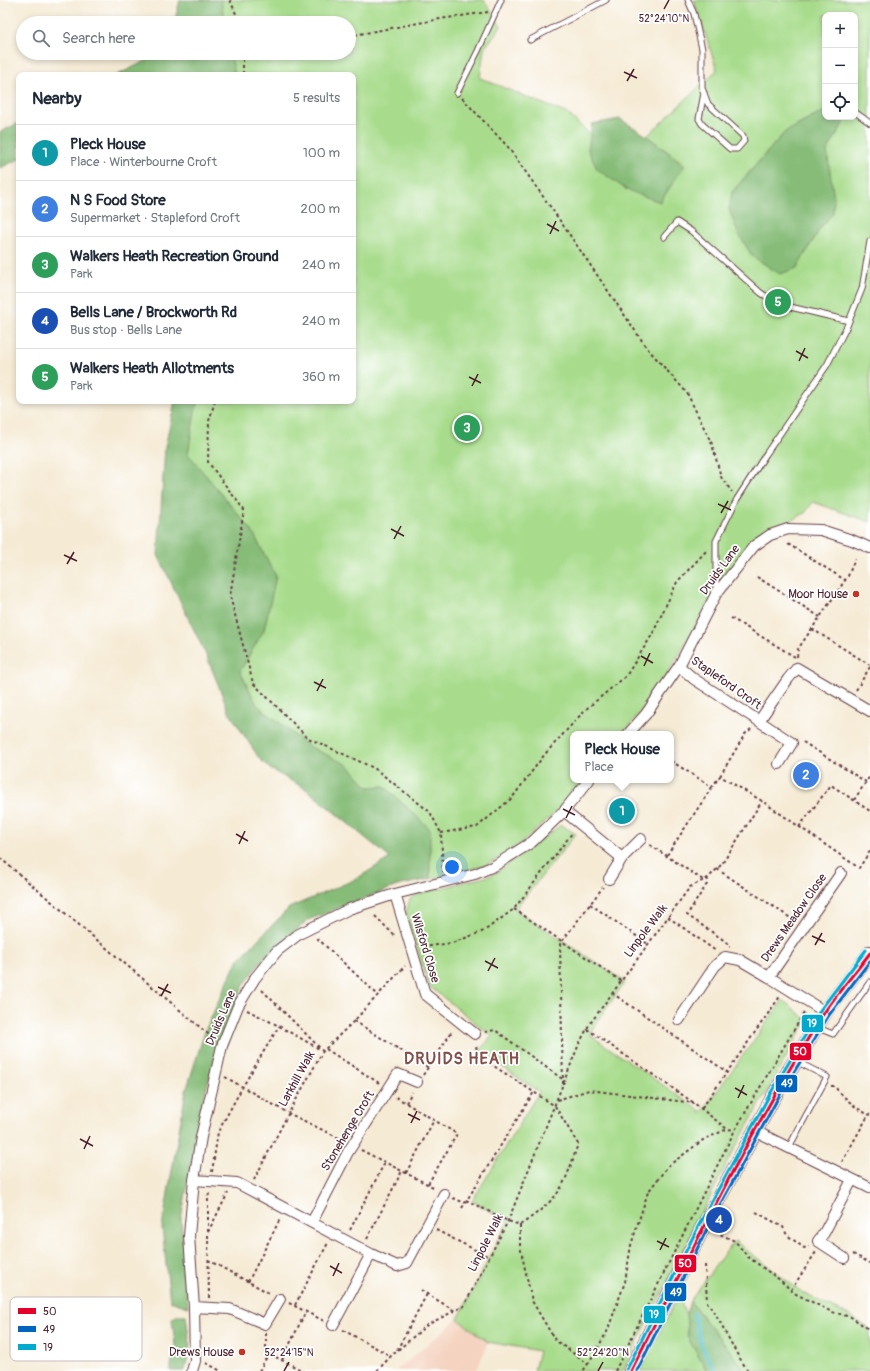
<!DOCTYPE html>
<meta charset="utf-8">
<style>
:root{--surface:#fff;--page:#f6f6f7;--text:#1f2937;--muted:#747a83;--line:#e0e1e3;--accent:#7c3aed}
body{margin:0;font-family:Pangolin,sans-serif;background:var(--page);color:var(--text)}
.controls{position:absolute;right:12px;top:12px;display:grid;overflow:hidden;border-radius:8px;box-shadow:0 2px 6px #0003}
.controls button{width:36px;height:36px;display:grid;place-items:center;padding:0;border:0;border-bottom:1px solid var(--line);background:var(--surface);color:var(--text);font:20px sans-serif}
.you{position:absolute;left:452px;top:867px;width:14px;height:14px;margin:-10px;border:3px solid #fff;border-radius:50%;background:#1a73e8;box-shadow:0 0 0 6px #1a73e833}
.badge{display:grid;place-items:center;width:26px;height:26px;border-radius:50%;background:var(--accent);color:#fff;font-size:13px;font-weight:700}
.pin{position:absolute;translate:-50% -50%;border:2px solid #fff;box-shadow:0 1px 4px #0006}
.popup{position:absolute;left:570px;top:731px;width:104px;height:52px;box-sizing:border-box;display:grid;place-content:center;border-radius:8px;background:var(--surface);filter:drop-shadow(0 1px 3px #0005);font-size:13px;white-space:nowrap;color:var(--muted)}
.popup b{font-size:15px;color:var(--text)}
.popup::after{content:'';position:absolute;left:50%;top:100%;margin-left:-8px;border:8px solid transparent;border-top-color:var(--surface)}
.list{margin:0;padding:0;list-style:none}
h2{display:flex;justify-content:space-between;align-items:center;height:52px;margin:0;padding:0 16px;font-size:17px}
h2 small{font-size:13px;font-weight:400;color:var(--muted)}
.list li{display:grid;grid-template-columns:26px 1fr auto;gap:12px;align-items:center;box-sizing:border-box;height:56px;padding:0 16px;border-top:1px solid var(--line)}
.list b{display:block;font-size:15px;white-space:nowrap}
.list p{margin:0;font-size:13px;white-space:nowrap;color:var(--muted)}
.list em{font-size:13px;font-style:normal;color:var(--muted)}
.icon{flex:none;width:22px;height:22px;fill:none;stroke:currentColor;stroke-width:2;stroke-linecap:round;stroke-linejoin:round}
.map{position:relative;flex:none;width:870px;height:1371px;overflow:hidden}
.search{position:absolute;background:var(--surface);box-shadow:0 2px 6px #0003;left:16px;top:16px;width:340px;height:44px;display:flex;align-items:center;gap:10px;box-sizing:border-box;padding:0 14px;border-radius:22px;color:var(--muted);font-size:15px}
.panel{position:absolute;background:var(--surface);box-shadow:0 2px 6px #0003;left:16px;top:72px;width:340px;height:332px;border-radius:8px}
.map>svg:first-child{display:block}
</style>
<div class="map">
<svg width="870" height="1371" viewBox="0 0 870 1371">
<rect width="100%" height="100%" fill="#fff"/>
<filter id="ink" filterUnits="userSpaceOnUse"><feTurbulence type="fractalNoise" baseFrequency=".025" numOctaves="2"/><feDisplacementMap in="SourceGraphic" scale="8" xChannelSelector="R" yChannelSelector="G"/><feConvolveMatrix kernelMatrix="1 2 1 2 8 2 1 2 1" color-interpolation-filters="sRGB"/></filter>
<filter id="wash" filterUnits="userSpaceOnUse"><feTurbulence type="fractalNoise" baseFrequency=".012" numOctaves="4" result="noise"/><feDisplacementMap in="SourceGraphic" scale="16" xChannelSelector="R" yChannelSelector="G"/><feGaussianBlur stdDeviation="0.9" result="paint"/><feColorMatrix in="noise" values="0 0 0 0 0 0 0 0 0 0 0 0 0 0 0 0 0 1.4 0 .05"/><feComposite in="paint" operator="in"/></filter>
<g filter="url(#wash)">
<rect width="100%" height="100%" fill="#f5ead4"/>
<path fill="#f4d3c0" d="M 458,1319 L 488,1342 L 476,1371 L 396,1371 Z"/>
<path fill="#a8dc8c" stroke="#797e5c" fill-rule="evenodd" d="M 194,0 L 484,0 L 501,26 L 484,49 L 480,78 L 568,114 L 620,162 L 685,165 L 647,136 L 717,70 L 694,0 L 870,0 L 870,288 L 868,292 L 870,293 L 870,522 L 813,502 L 805,513 L 750,542 L 714,593 L 681,651 L 656,692 L 623,734 L 573,734 L 573,780 L 584,780 L 559,809 L 524,841 L 503,856 L 486,865 L 451,875 L 430,879 L 418,875 L 398,807 L 259,758 L 165,447 L 182,401 L 353,401 L 353,75 L 213,75 L 207,53 L 349,53 L 349,23 L 182,23 ZM 825,15 L 855,15 L 855,98 L 859,97 L 855,103 L 855,117 L 847,117 L 827,151 L 733,191 L 785,132 L 825,111 Z
M 561,825 L 576,834 L 515,909 L 625,982 L 589,1034 L 702,1112 L 783,1000 L 807,1020 L 729,1159 L 623,1371 L 534,1371 L 539,1351 L 488,1342 L 458,1319 L 508,1221 L 472,1201 L 539,1092 L 479,1051 L 492,1036 L 429,986 L 406,913 L 410,899 L 418,894 L 493,875 Z
M 735,1241 L 803,1293 L 851,1317 L 870,1329 L 870,1371 L 744,1371 L 741,1365 L 690,1301 L 724,1254 Z
M 678,1296 L 686,1314 L 688,1338 L 707,1371 L 640,1371 Z"/>
<path fill="#86bc78" stroke="#686e52" d="M 180,0 L 221,0 L 225,23 L 174,23 Z
M 162,53 L 230,53 L 235,75 L 117,75 Z
M 825,111 L 825,117 L 847,117 L 827,151 L 834,199 L 833,213 L 821,227 L 797,268 L 780,274 L 752,256 L 738,233 L 729,209 L 732,192 L 785,132 Z
M 620,119 L 647,136 L 685,165 L 660,202 L 627,190 L 597,169 L 588,150 L 592,124 Z
M 19,123 L 19,159 L 0,168 L 0,132 Z
M 175,401 L 199,401 L 195,412 L 188,454 L 252,531 L 276,576 L 264,630 L 240,671 L 257,705 L 310,747 L 348,765 L 368,787 L 384,786 L 430,829 L 430,879 L 397,886 L 308,920 L 262,960 L 244,985 L 224,1028 L 205,1093 L 181,1219 L 188,1307 L 170,1301 L 162,1227 L 186,1091 L 205,1031 L 237,961 L 289,908 L 356,879 L 390,858 L 306,789 L 270,769 L 259,758 L 229,712 L 207,657 L 158,555 L 165,447 Z
M 690,1301 L 741,1365 L 744,1371 L 707,1371 L 688,1338 L 686,1314 Z
M 178,1315 L 186,1315 L 190,1345 L 185,1371 L 170,1371 L 175,1345 L 172,1319 Z"/>
<g fill="none" stroke-linecap="round" stroke-linejoin="round">
<path stroke="#55c1ce" stroke-width="3.5" d="M 694,1314 L 701,1344 L 715,1371"/>
</g>
</g>
<g filter="url(#ink)">
<g fill="none" stroke-linecap="round" stroke-linejoin="round">
<defs>
<path id="lane" d="M 688,0 L 694,14 L 702,49 L 702,88 L 708,104 L 743,136 L 744,141 L 737,149 L 730,149 L 702,124 L 699,119 L 704,93
M 530,40 L 606,0
M 457,93 L 478,51 L 501,0
M 855,112 L 870,123
M 664,237 L 677,222 L 691,231 L 761,293 L 778,304 L 849,321
M 716,592 L 716,541 L 737,499 L 766,454 L 827,365 L 847,326 L 862,289 L 870,241
M 818,1028 L 833,1034 L 870,982
M 789,1147 L 827,1077 L 796,1061"/>
<path id="street" d="M 679,666 L 694,679 L 759,721 L 788,679 L 797,668 L 870,711
M 759,721 L 792,743 L 779,764
M 628,734 L 646,714 L 679,666 L 716,594 L 754,546 L 770,535 L 788,529 L 821,530 L 852,540 L 870,548
M 564,811 L 622,858
M 609,879 L 622,858 L 641,839
M 395,894 L 425,994 L 475,1034
M 825,1012 L 769,977 L 841,873
M 679,1020 L 715,966 L 725,957 L 740,960 L 769,977
M 755,1131 L 870,1188
M 194,1180 L 237,1183 L 371,1254 L 397,1266 L 407,1263 L 444,1194
M 312,1222 L 348,1152 L 398,1074 L 417,1082
M 844,1258 L 818,1241 L 824,1233 L 852,1180
M 194,1307 L 230,1309 L 265,1324 L 280,1299
M 333,1325 L 371,1254
M 192,1371 L 195,1361 L 194,1307 L 189,1236 L 194,1180 L 201,1137 L 222,1046 L 238,1006 L 255,978 L 277,951 L 299,934 L 349,909 L 395,894 L 475,874 L 494,866 L 532,842 L 564,811 L 589,780"/>
<path id="secondary" d="M 631,1371 L 703,1227 L 774,1096 L 825,1012 L 870,953"/>
</defs>
<use href="#lane" stroke="#643d44" stroke-width="7"/>
<use href="#street" stroke="#643d44" stroke-width="12"/>
<use href="#secondary" stroke="#643d44" stroke-width="16"/>
<path stroke="#643d44" stroke-width="2" stroke-dasharray="3 3" stroke-linecap="butt" d="M 230,0 L 240,23
M 349,36 L 440,19 L 488,12
M 243,53 L 243,75
M 243,56 L 258,53
M 462,98 L 508,147 L 554,212 L 647,348 L 687,393 L 712,444 L 721,477 L 732,492
M 215,401 L 209,421 L 208,462 L 244,510 L 230,596 L 253,683 L 308,738 L 374,768 L 430,812 L 441,833 L 443,872
M 788,544 L 845,580
M 757,577 L 820,617
M 731,618 L 795,657
M 812,629 L 870,665
M 797,657 L 798,649 L 848,576 L 855,559
M 856,690 L 870,667
M 803,742 L 866,782
M 671,761 L 712,787 L 720,776 L 762,801 L 859,868 L 870,851
M 720,776 L 745,734 L 751,729
M 854,800 L 870,776
M 799,827 L 831,785 L 870,811
M 441,833 L 477,827 L 512,798 L 545,754 L 585,710 L 626,676 L 652,635 L 677,582 L 708,549
M 650,845 L 703,880
M 667,855 L 712,787
M 0,858 L 214,1039
M 717,869 L 795,921
M 708,878 L 707,884 L 687,915 L 725,941 L 730,947
M 590,904 L 648,944
M 514,909 L 621,981
M 375,916 L 396,937
M 668,917 L 716,951
M 317,938 L 378,995
M 423,947 L 452,943 L 484,931 L 514,909 L 573,832
M 262,990 L 321,1049
M 612,993 L 727,1072
M 247,1010 L 279,1026 L 323,1051
M 354,1021 L 429,1068
M 587,1029 L 694,1103 L 727,1129 L 735,1130
M 485,1032 L 495,1030 L 565,1081
M 326,1049 L 379,1083
M 423,1075 L 453,1030
M 225,1077 L 288,1113 L 343,1140
M 563,1084 L 560,944 L 603,887
M 831,1086 L 834,1086 C 845,1098 855,1109 870,1115
M 396,1097 L 457,1134 L 428,1184
M 557,1100 L 589,1090 L 694,1103
M 406,1103 L 412,1092
M 702,1108 L 781,995
M 361,1150 L 435,1188
M 842,1162 L 869,1114
M 212,1172 L 218,1132 L 243,1086 L 279,1026
M 406,1173 L 434,1120
M 254,1180 L 285,1120 L 323,1051 L 354,1021 L 405,966
M 453,1198 L 465,1203
M 466,1200 L 508,1221 L 520,1225 C 531,1218 548,1205 556,1195 C 567,1181 572,1161 578,1144 L 555,1106 L 477,1055 L 476,1044
M 462,1208 L 534,1092
M 756,1212 L 783,1227 L 787,1235 L 804,1248 L 809,1246
M 520,1225 L 520,1246 L 532,1301 L 555,1340 L 588,1364 L 583,1371
M 350,1230 L 385,1162
M 436,1230 L 489,1257
M 208,1232 L 208,1200 L 209,1192
M 715,1232 L 735,1241 L 748,1257 L 780,1280 L 794,1293 L 832,1312 L 851,1317 L 870,1330
M 367,1239 L 402,1171
M 853,1254 L 870,1263
M 208,1260 L 271,1294
M 705,1265 L 707,1302 L 718,1318 L 737,1354 L 748,1371
M 248,1282 L 280,1219
M 421,1290 L 455,1311
M 791,1290 L 816,1252
M 209,1298 L 208,1232 L 228,1193
M 289,1303 L 324,1321
M 295,1305 L 328,1243
M 343,1330 L 391,1356
M 266,1333 L 266,1352 L 303,1371
M 397,1350 L 427,1294
M 282,1360 L 306,1311
M 206,1363 L 221,1371
M 588,1364 L 607,1332 L 625,1282 L 631,1245 L 648,1192 L 668,1166 L 703,1140 L 727,1129
M 259,1371 L 269,1353
M 377,1371 L 391,1356 L 427,1325 L 464,1306 L 508,1221 L 579,1044 L 589,1025 L 690,887 L 708,878 L 722,864 L 762,801
M 615,1371 L 735,1130 L 805,1011"/>
<use href="#lane" stroke="#fff" stroke-width="5"/>
<use href="#street" stroke="#fff" stroke-width="10"/>
<use href="#secondary" stroke="#fff" stroke-width="14"/>
<defs>
<path id="bus-1" d="M 631,1371 C 692,1250 751,1128 824,1013 C 838,992 855,973 870,953"/>
<path id="bus-2" d="M 637,1371 L 707,1229 L 778,1098 L 829,1015 L 870,961"/>
<path id="bus-3" d="M 627,1369 L 699,1225 L 770,1094 L 821,1009 L 866,950"/>
</defs>
<use href="#bus-1" stroke="#fff" stroke-width="6"/>
<use href="#bus-2" stroke="#fff" stroke-width="6"/>
<use href="#bus-3" stroke="#fff" stroke-width="6"/>
<use href="#bus-1" stroke="#e4002b" stroke-width="3"/>
<use href="#bus-2" stroke="#0065bd" stroke-width="3"/>
<use href="#bus-3" stroke="#00a9ce" stroke-width="3"/>
</g>
</g>
<path fill="none" stroke="#4a1f2b" stroke-width="1.5" d="M 664,9 L 669,0M 624,72 L 637,78M 627,81 L 634,69M 547,224 L 559,231M 550,234 L 556,221M 796,351 L 808,358M 799,361 L 805,348M 469,377 L 481,383M 472,386 L 478,374M 718,504 L 731,510M 721,513 L 728,501M 391,529 L 404,536M 394,539 L 401,526M 64,555 L 77,561M 67,564 L 74,552M 641,656 L 653,663M 644,666 L 650,653M 314,682 L 326,688M 317,691 L 323,679M 563,809 L 575,815M 566,818 L 572,806M 236,834 L 248,841M 239,844 L 245,831M 812,936 L 825,942M 815,945 L 822,933M 485,961 L 498,968M 488,971 L 495,958M 158,987 L 171,993M 161,996 L 168,984M 735,1088 L 747,1095M 738,1098 L 744,1085M 408,1114 L 420,1120M 411,1123 L 417,1111M 80,1139 L 93,1146M 84,1149 L 90,1136M 657,1241 L 669,1247M 660,1250 L 666,1238M 330,1266 L 342,1273M 333,1276 L 339,1263M 284,1371 L 289,1362M 598,1371 L 603,1362"/>
<g fill="#c8321e" stroke="#fff" stroke-width="1.5">
<circle cx="856" cy="594" r="4"/>
<circle cx="242" cy="1352" r="4"/>
</g>
<g text-anchor="middle" dominant-baseline="central" stroke-width="3.5" stroke-linejoin="round" paint-order="stroke">
<g font-size="12" fill="#4a1f2b" stroke="#fff">
<text transform="translate(720 570) rotate(-54)">Druids Lane</text>
<text transform="translate(726 683) rotate(35)">Stapleford Croft</text>
<text transform="translate(794 918) rotate(-55)">Drews Meadow Close</text>
<text transform="translate(646 931) rotate(-53)">Linpole Walk</text>
<text transform="translate(425 948) rotate(73)">Wilsford Close</text>
<text transform="translate(221 1018) rotate(-67)">Druids Lane</text>
<text transform="translate(297 1079) rotate(-61)">Larkhill Walk</text>
<text transform="translate(348 1131) rotate(-59)">Stonehenge Croft</text>
<text transform="translate(486 1243) rotate(-63)">Linpole Walk</text>
</g>
<g font-size="12" fill="#4a1f2b" stroke="#fff" text-anchor="end">
<text x="848" y="594">Moor House</text>
<text x="234" y="1352">Drews House</text>
</g>
<g font-size="16" font-weight="bold" letter-spacing="1" fill="#834f49" stroke="#fff">
<text x="462" y="1059">DRUIDS HEATH</text>
</g>
</g>
<rect x="10" y="1297" width="132" height="64" rx="6" fill="#fff" stroke="#c9bcbf" stroke-width="1"/>
<rect x="18" y="1308" width="18" height="6" fill="#e4002b"/>
<rect x="18" y="1326" width="18" height="6" fill="#0065bd"/>
<rect x="18" y="1344" width="18" height="6" fill="#00a9ce"/>
<g font-size="11" fill="#4a1f2b">
<text x="43" y="1315">50</text>
<text x="43" y="1333">49</text>
<text x="43" y="1351">19</text>
</g>
<g font-size="10" text-anchor="middle" fill="#4a1f2b" stroke="#fff" stroke-width="3.5" stroke-linejoin="round" paint-order="stroke">
<text x="664" y="22">52°24'10"N</text>
<text x="289" y="1356">52°24'15"N</text>
<text x="603" y="1356">52°24'20"N</text>
</g>
<g stroke="#fff" stroke-width="1.5">
<rect x="801" y="1014" width="23" height="19" rx="4" fill="#00a9ce"/>
<rect x="789" y="1042" width="23" height="19" rx="4" fill="#e4002b"/>
<rect x="775" y="1074" width="23" height="19" rx="4" fill="#0065bd"/>
<rect x="674" y="1254" width="23" height="19" rx="4" fill="#e4002b"/>
<rect x="664" y="1282" width="23" height="20" rx="4" fill="#0065bd"/>
<rect x="643" y="1305" width="23" height="19" rx="4" fill="#00a9ce"/>
</g>
<g font-size="11" text-anchor="middle" font-weight="bold" fill="#fff">
<text x="812" y="1027">19</text>
<text x="800" y="1055">50</text>
<text x="787" y="1087">49</text>
<text x="685" y="1267">50</text>
<text x="676" y="1296">49</text>
<text x="654" y="1318">19</text>
</g>
</svg>
<div class="controls">
<button>+</button>
<button>−</button>
<button><svg class="icon" aria-label="locate" viewBox="0 0 24 24"><circle cx="12" cy="12" r="6"/><path d="M12 2v4M12 18v4M2 12h4M18 12h4"/></svg></button>
</div>
<div class="you"></div>
<div class="pin badge" style="left:622px;top:811px;background:#0f9aa8">1</div>
<div class="popup"><b>Pleck House</b>Place</div>
<div class="pin badge" style="left:806px;top:775px;background:#3f7fe0">2</div>
<div class="pin badge" style="left:467px;top:428px;background:#2e9e5b">3</div>
<div class="pin badge" style="left:719px;top:1220px;background:#1a4fb4">4</div>
<div class="pin badge" style="left:778px;top:302px;background:#2e9e5b">5</div>
<div class="search"><svg class="icon" aria-label="search" viewBox="0 0 24 24"><circle cx="10" cy="10" r="6"/><path d="M15 15l6 6"/></svg>Search here</div>
<section class="panel">
<h2>Nearby<small>5 results</small></h2>
<ul class="list">
<li><span class="badge" style="background:#0f9aa8">1</span><div><b>Pleck House</b><p>Place · Winterbourne Croft</p></div><em>100 m</em></li>
<li><span class="badge" style="background:#3f7fe0">2</span><div><b>N S Food Store</b><p>Supermarket · Stapleford Croft</p></div><em>200 m</em></li>
<li><span class="badge" style="background:#2e9e5b">3</span><div><b>Walkers Heath Recreation Ground</b><p>Park</p></div><em>240 m</em></li>
<li><span class="badge" style="background:#1a4fb4">4</span><div><b>Bells Lane / Brockworth Rd</b><p>Bus stop · Bells Lane</p></div><em>240 m</em></li>
<li><span class="badge" style="background:#2e9e5b">5</span><div><b>Walkers Heath Allotments</b><p>Park</p></div><em>360 m</em></li>
</ul>
</section>
</div>
